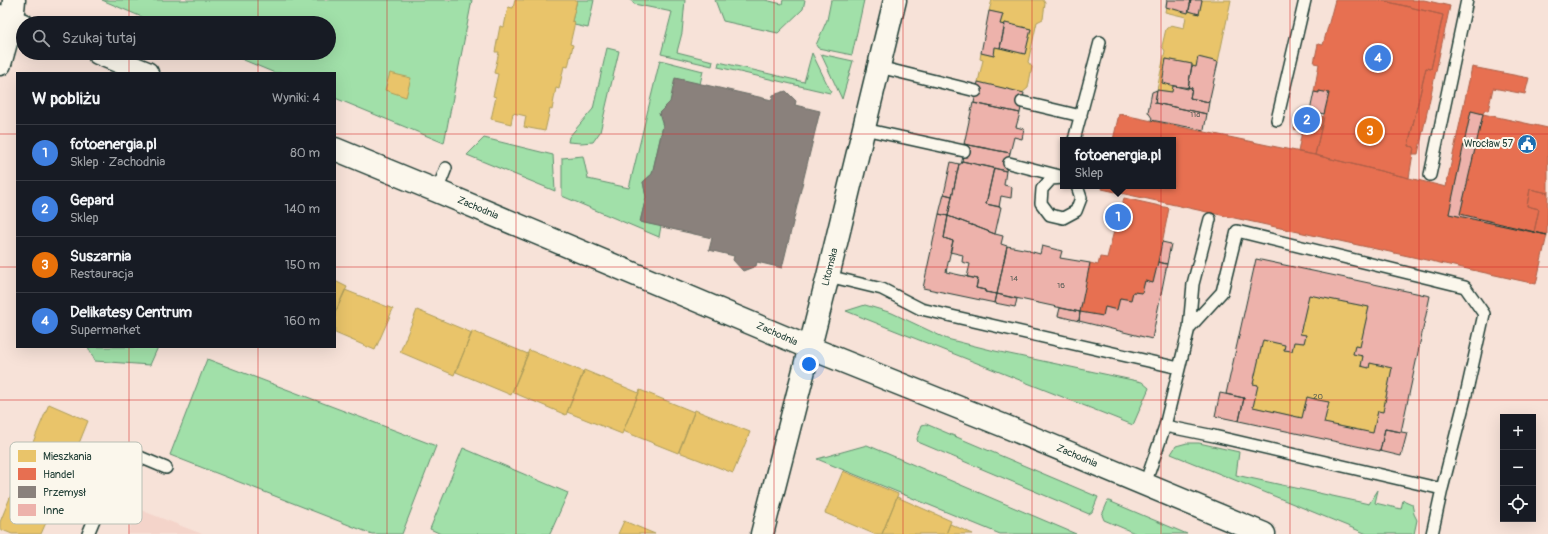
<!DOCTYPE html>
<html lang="pl">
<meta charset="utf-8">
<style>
:root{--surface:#171b24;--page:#242831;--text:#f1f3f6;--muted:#9ea1a6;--line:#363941;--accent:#d93025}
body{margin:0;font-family:Pangolin,sans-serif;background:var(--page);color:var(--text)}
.controls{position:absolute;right:12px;bottom:12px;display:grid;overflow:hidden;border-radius:0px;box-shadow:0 4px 16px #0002}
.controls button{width:36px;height:36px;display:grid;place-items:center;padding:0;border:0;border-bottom:1px solid var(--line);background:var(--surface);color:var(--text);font:20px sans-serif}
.you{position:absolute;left:809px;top:364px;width:14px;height:14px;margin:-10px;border:3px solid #fff;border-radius:50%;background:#1a73e8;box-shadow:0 0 0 6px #1a73e833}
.badge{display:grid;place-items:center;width:26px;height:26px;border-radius:50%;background:var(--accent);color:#fff;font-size:13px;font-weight:700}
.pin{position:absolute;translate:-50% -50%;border:2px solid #fff;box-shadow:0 1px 4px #0006}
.popup{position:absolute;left:1060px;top:137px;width:116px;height:52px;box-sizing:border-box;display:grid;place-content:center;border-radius:0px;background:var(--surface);filter:drop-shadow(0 1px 3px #0005);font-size:13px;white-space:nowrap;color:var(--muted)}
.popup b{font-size:15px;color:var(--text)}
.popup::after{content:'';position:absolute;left:50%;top:100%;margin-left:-8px;border:8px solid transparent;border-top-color:var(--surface)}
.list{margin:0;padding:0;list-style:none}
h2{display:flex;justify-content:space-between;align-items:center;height:52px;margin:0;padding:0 16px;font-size:17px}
h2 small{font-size:13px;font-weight:400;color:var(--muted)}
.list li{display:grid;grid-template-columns:26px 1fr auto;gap:12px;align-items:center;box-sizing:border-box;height:56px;padding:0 16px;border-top:1px solid var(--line)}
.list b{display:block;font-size:15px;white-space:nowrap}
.list p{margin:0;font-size:13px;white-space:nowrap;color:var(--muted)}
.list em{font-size:13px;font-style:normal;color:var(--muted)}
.icon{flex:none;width:22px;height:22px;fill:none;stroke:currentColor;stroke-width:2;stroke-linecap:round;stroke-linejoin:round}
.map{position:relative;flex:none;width:1548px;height:534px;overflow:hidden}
.search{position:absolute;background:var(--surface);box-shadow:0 4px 16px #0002;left:16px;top:16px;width:320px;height:44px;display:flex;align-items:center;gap:10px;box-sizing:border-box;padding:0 14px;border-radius:22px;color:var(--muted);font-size:15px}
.panel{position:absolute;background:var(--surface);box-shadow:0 4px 16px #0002;left:16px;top:72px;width:320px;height:276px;border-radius:0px}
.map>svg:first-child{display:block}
</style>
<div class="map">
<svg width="1548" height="534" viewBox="0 0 1548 534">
<rect width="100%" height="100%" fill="#f7e2d8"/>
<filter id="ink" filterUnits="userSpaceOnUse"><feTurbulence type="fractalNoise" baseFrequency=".025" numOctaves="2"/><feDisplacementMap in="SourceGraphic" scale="8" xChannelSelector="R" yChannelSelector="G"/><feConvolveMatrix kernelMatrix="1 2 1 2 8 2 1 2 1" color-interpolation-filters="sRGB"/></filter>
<g filter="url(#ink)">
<path fill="#f4d4ca" d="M 138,509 L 202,534 L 127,534 Z"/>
<path fill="#a1e0a9" stroke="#608e6e" d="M 102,0 L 472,0 L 444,143 L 335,98 L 335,73 L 275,73 L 227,53 L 329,53 L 329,23 L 156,23 Z
M 577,0 L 594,0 L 588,28 L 574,25 L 575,22 L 572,21 Z
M 631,0 L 685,0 L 682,33 L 677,52 L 713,61 L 712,66 L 661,54 L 672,12 L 634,4 Z
M 715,0 L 765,0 L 782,4 L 783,0 L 805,0 L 803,9 L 778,33 L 723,21 Z
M 831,0 L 864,0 L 852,55 L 818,48 L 816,45 L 827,20 Z
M 607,48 L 619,51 L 600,132 L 593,142 L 581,143 L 568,142 L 569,137 L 593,109 Z
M 812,53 L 831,92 L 830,93 L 718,67 L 719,62 L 804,82 Z
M 821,54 L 853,61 L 842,99 Z
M 660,60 L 703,71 L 700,84 L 670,102 L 659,113 L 663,126 L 652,174 L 643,182 L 646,197 L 640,222 L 661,226 L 659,237 L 562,196 L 562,158 L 583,156 L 588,179 L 629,188 Z
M 484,138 L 553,155 L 555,191 L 467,155 Z
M 865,305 L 892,313 L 947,339 L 995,351 L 1142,382 L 1149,388 L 1133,425 L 846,311 Z
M 88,347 L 158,347 L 150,365 L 95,361 Z
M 207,359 L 436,446 L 402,534 L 372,534 L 170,455 Z
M 926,424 L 1098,497 L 1092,512 L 1089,514 L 918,442 L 917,439 L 922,425 Z
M 1187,443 L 1199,443 L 1239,452 L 1236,475 L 1369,504 L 1378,490 L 1375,503 L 1401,509 L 1403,500 L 1412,504 L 1414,514 L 1417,520 L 1414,534 L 1367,534 L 1171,454 L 1176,446 Z
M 867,445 L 1076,534 L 1000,534 L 817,459 Z
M 463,448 L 568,493 L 550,534 L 441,534 L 430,529 Z
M 1108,501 L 1109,501 L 1187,534 L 1137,534 L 1104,520 L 1102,515 Z"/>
<path fill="#e9c46a" stroke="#ac9c5a" d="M 515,0 L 577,0 L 572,21 L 575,22 L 570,44 L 573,45 L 568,67 L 564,66 L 559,89 L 556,88 L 552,110 L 550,109 L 545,131 L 524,127 L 526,116 L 513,113 L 511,124 L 491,119 L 496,97 L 493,96 L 498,74 L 494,73 L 499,52 L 495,52 L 500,26 L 504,27 L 508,7 L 513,8 Z
M 992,0 L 1043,0 L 1045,3 L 1043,19 L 1037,22 L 1028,62 L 1032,67 L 1028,88 L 1022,93 L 978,82 L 983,60 L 980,59 L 981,53 L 994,56 L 995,47 L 1025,54 L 1031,29 L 1005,23 L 1005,25 L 1000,24 L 1003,14 L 989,11 Z
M 1202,0 L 1231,0 L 1218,62 L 1198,57 L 1196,67 L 1192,66 L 1192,64 L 1166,59 L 1162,83 L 1173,85 L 1172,92 L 1157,90 L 1165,51 L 1162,46 L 1166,29 L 1171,25 L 1184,28 L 1186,17 L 1165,12 L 1166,7 L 1188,13 L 1189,11 L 1199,14 Z
M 390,73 L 411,78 L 406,97 L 385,90 Z
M 335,281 L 347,287 L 335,313 Z
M 345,290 L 393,309 L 375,350 L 335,333 L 335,313 Z
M 1309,295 L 1369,307 L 1360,347 L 1355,346 L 1353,354 L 1363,356 L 1361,366 L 1369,368 L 1370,363 L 1392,368 L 1383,412 L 1378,411 L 1373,433 L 1324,423 L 1329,402 L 1318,400 L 1307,397 L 1302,418 L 1253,407 L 1258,385 L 1253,384 L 1263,340 L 1285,345 L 1284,350 L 1292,351 L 1294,342 L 1304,343 L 1306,335 L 1300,334 Z
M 417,310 L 472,333 L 454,375 L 400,352 Z
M 472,331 L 528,354 L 511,395 L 456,372 Z
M 529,350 L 584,372 L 566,415 L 512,392 Z
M 584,370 L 639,393 L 622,434 L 567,412 Z
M 640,390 L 694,412 L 678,453 L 623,431 Z
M 49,404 L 88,421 L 63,483 L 23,466 Z
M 695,410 L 750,432 L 733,473 L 679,452 Z
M 23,466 L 63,483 L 41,534 L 12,534 L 0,529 L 0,522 Z
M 843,471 L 898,494 L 882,534 L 874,534 L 825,513 Z
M 897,497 L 951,521 L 946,534 L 882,534 Z
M 624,521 L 655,534 L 618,534 Z
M 950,524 L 973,534 L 946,534 Z"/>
<path fill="#e76f51" stroke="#ab6048" d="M 1335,0 L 1380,0 L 1443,15 L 1431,69 L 1426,68 L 1408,146 L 1414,147 L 1409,178 L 1315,155 L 1329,93 L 1319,91 L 1319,93 L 1314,92 L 1319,64 L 1314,63 L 1318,44 L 1323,45 Z
M 1380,0 L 1424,0 L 1450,6 L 1418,154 L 1413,154 L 1414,147 L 1408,146 L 1426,68 L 1431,69 L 1443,15 Z
M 1472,67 L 1529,78 L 1525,94 L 1493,88 L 1488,111 L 1484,110 L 1483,114 L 1471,111 L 1449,214 L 1547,235 L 1536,284 L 1102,189 L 1103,186 L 1173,186 L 1173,140 L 1113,140 L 1119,114 L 1315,155 L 1446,187 Z
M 1300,109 L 1324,117 L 1315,155 L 1298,152 L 1302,131 L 1294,129 Z
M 1483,114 L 1548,128 L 1548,193 L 1530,189 L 1527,206 L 1539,209 L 1534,232 L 1460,214 Z
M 1530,189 L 1548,193 L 1547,235 L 1534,232 L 1539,209 L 1527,206 Z
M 1124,198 L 1169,208 L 1156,274 L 1155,274 L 1153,283 L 1145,281 L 1142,293 L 1133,292 L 1131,300 L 1120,298 L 1117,310 L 1105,307 L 1103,316 L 1080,312 L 1090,263 L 1098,265 L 1100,257 L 1107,258 L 1114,231 L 1116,232 L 1118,222 L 1111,220 L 1113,209 L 1120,211 Z"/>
<path fill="#8a817c" stroke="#6a6d66" d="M 675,78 L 772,100 L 773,95 L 786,91 L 796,101 L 795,105 L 820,111 L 782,268 L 757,262 L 756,266 L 743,271 L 733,260 L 734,256 L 709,250 L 712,238 L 640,222 L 646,197 L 643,182 L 652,174 L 663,126 L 659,113 L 670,102 Z"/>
<path fill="#edb2ab" stroke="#1f3d34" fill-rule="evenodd" d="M 1167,0 L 1191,0 L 1188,13 L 1166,7 Z
M 1191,0 L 1202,0 L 1199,14 L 1189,11 Z
M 989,11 L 1003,14 L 1000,24 L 1005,25 L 1000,48 L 995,47 L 994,56 L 981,53 Z
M 1005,23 L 1031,29 L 1025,54 L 1000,48 Z
M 1198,57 L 1218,62 L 1209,102 L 1190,98 L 1192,88 L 1188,87 L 1192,66 L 1196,67 Z
M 1166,59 L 1192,64 L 1188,89 L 1162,83 Z
M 978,82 L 1024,93 L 1020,113 L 974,103 Z
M 1173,86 L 1192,88 L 1190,98 L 1209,102 L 1207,114 L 1155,103 L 1157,90 L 1172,92 Z
M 1157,90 L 1155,103 L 1207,114 L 1204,130 L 1151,120 L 1152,118 L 1148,112 L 1152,92 Z
M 1319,91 L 1329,93 L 1324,114 L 1310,111 L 1314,92 L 1319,93 Z
M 973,103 L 1020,113 L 1016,127 L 1024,129 L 1022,139 L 1014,137 L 1010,153 L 964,144 Z
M 1471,111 L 1483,114 L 1460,214 L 1547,235 L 1449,214 Z
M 964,144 L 1010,153 L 1006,171 L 962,161 L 965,144 Z
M 962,161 L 994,168 L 986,204 L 1001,207 L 995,234 L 948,216 L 959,164 L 961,164 Z
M 951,162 L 959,164 L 952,196 L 944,194 Z
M 994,168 L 1006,171 L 1004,185 L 1012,187 L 1011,198 L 1001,196 L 999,207 L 986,204 Z
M 944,194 L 952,196 L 948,216 L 939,214 Z
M 939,214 L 948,216 L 944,238 L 953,241 L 946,272 L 978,279 L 976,288 L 985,290 L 985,292 L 997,294 L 995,303 L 923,288 Z
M 948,216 L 995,234 L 1003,236 L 1001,244 L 1007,246 L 997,294 L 985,292 L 985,290 L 976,288 L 978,279 L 967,277 L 970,264 L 962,262 L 963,255 L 950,252 L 953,241 L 944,238 Z
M 1162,242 L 1171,244 L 1167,264 L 1158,262 Z
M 1007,246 L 1029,250 L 1029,251 L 1040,254 L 1042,246 L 1062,251 L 1060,258 L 1090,263 L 1080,312 L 997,294 Z
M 1256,259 L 1430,296 L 1401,432 L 1385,429 L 1380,451 L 1239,421 L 1244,398 L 1226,394 ZM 1309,295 L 1369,307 L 1360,347 L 1355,346 L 1353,354 L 1363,356 L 1361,366 L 1369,368 L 1370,363 L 1392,368 L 1383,412 L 1378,411 L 1373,433 L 1324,423 L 1329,402 L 1318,400 L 1307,397 L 1302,418 L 1253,407 L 1258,385 L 1253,384 L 1263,340 L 1285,345 L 1284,350 L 1292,351 L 1294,342 L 1304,343 L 1306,335 L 1300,334 Z
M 1158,262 L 1167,264 L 1152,339 L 1079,321 L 1080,312 L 1103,316 L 1105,307 L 1117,310 L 1120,298 L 1131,300 L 1133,292 L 1142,293 L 1145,281 L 1153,283 Z
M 997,294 L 1017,299 L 1015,307 L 995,303 Z
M 1060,308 L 1080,312 L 1079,321 L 1058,316 Z
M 1220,393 L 1244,398 L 1239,421 L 1215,416 Z
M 1385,429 L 1407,433 L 1401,456 L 1380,451 Z"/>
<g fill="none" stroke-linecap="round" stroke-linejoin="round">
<defs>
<path id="service" d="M 879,67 L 976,91
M 1022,102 L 1081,116
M 1277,120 L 1305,0
M 864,129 L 964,151
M 1074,140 L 1100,42
M 1009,163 L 1060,176
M 1430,175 L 1467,0
M 1063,178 L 1051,179 L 1042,189 L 1041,203 L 1050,215 L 1063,218 L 1076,211 L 1081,198 L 1077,186
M 437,191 L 446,168
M 828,276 L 882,289 L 921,309 L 1179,368
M 1189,328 L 1193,284 L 1210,219
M 1145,484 L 1165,426 L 1189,328 L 1222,292 L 1237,231 L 1465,287 L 1484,314 L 1465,399 L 1442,489 L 1214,436 L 1165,426
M 88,534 L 123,450 L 166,468
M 1432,534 L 1442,489"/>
<path id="minor" d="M 0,64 L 12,21 L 14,0
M 762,534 L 828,276 L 895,0"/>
<path id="tertiary" d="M 0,16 L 23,25
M 98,53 L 147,73
M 335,149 L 437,191 L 810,348 L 1007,427 L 1264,534"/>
</defs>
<use href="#service" stroke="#1f3d34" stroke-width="14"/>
<use href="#minor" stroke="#1f3d34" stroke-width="25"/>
<use href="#tertiary" stroke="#1f3d34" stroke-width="25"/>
<use href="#service" stroke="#fbf7ec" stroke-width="11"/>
<use href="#minor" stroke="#fbf7ec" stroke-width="22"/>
<use href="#tertiary" stroke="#fbf7ec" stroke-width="22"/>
</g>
</g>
<path fill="none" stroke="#d62828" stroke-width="1" stroke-opacity="0.55" d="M 129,0 L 129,23M 258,0 L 258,23M 387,0 L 387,534M 516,0 L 516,534M 645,0 L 645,534M 774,0 L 774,534M 903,0 L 903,534M 1032,0 L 1032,534M 1161,0 L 1161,534M 1290,0 L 1290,534M 1419,0 L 1419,534M 129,53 L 129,73M 258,53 L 258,73M 0,134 L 17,134M 335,134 L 1548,134M 0,267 L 17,267M 335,267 L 1548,267M 129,347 L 129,534M 258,347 L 258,534M 0,400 L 1548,400"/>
<defs>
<symbol id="civic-disc" viewBox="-11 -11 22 22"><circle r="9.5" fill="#1f6fb2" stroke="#fbf7ec"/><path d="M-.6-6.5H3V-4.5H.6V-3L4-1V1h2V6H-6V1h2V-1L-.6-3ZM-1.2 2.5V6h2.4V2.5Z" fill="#fff"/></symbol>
</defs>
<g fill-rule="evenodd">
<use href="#civic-disc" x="1516" y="133" width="22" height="22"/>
</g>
<g text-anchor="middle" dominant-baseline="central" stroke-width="4" stroke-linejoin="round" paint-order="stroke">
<g font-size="8" fill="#525a52">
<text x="1195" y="114">11d</text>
<text x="1014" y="278">14</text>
<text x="1061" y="285">16</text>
<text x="1318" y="396">20</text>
</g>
<g font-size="10" fill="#1f3d34" stroke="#fbf7ec" text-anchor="end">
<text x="1513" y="144">Wrocław 57</text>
</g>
<g font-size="10" fill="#1f3d34" stroke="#fbf7ec">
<text transform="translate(478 208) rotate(23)">Zachodnia</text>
<text transform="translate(830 267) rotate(-76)">Litomska</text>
<text transform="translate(777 334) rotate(24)">Zachodnia</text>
<text transform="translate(1077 456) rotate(23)">Zachodnia</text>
</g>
</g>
<rect x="10" y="442" width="132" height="82" rx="6" fill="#fbf7ec" stroke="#b9bfb5" stroke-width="1"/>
<rect x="18" y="450" width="18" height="12" fill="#e9c46a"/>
<rect x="18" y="468" width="18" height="12" fill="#e76f51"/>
<rect x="18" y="486" width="18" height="12" fill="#8a817c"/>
<rect x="18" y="504" width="18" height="12" fill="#edb2ab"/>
<g font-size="11" fill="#1f3d34">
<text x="43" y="460">Mieszkania</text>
<text x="43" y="478">Handel</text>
<text x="43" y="496">Przemysł</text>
<text x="43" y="514">Inne</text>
</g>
</svg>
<div class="controls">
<button>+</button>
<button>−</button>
<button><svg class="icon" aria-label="locate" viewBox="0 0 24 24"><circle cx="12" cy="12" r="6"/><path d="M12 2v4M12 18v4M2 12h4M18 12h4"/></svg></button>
</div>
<div class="you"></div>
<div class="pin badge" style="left:1118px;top:217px;background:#3f7fe0">1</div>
<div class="popup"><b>fotoenergia.pl</b>Sklep</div>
<div class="pin badge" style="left:1307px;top:120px;background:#3f7fe0">2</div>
<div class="pin badge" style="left:1370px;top:131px;background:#e8710a">3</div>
<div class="pin badge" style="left:1378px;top:58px;background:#3f7fe0">4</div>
<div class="search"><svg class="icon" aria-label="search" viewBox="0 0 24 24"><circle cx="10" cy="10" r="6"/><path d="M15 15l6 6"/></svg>Szukaj tutaj</div>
<section class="panel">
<h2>W pobliżu<small>Wyniki: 4</small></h2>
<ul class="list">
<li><span class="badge" style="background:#3f7fe0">1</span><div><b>fotoenergia.pl</b><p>Sklep · Zachodnia</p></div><em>80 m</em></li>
<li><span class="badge" style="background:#3f7fe0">2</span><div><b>Gepard</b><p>Sklep</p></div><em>140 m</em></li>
<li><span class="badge" style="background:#e8710a">3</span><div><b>Suszarnia</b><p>Restauracja</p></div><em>150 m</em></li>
<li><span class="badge" style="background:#3f7fe0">4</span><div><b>Delikatesy Centrum</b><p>Supermarket</p></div><em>160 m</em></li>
</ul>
</section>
</div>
